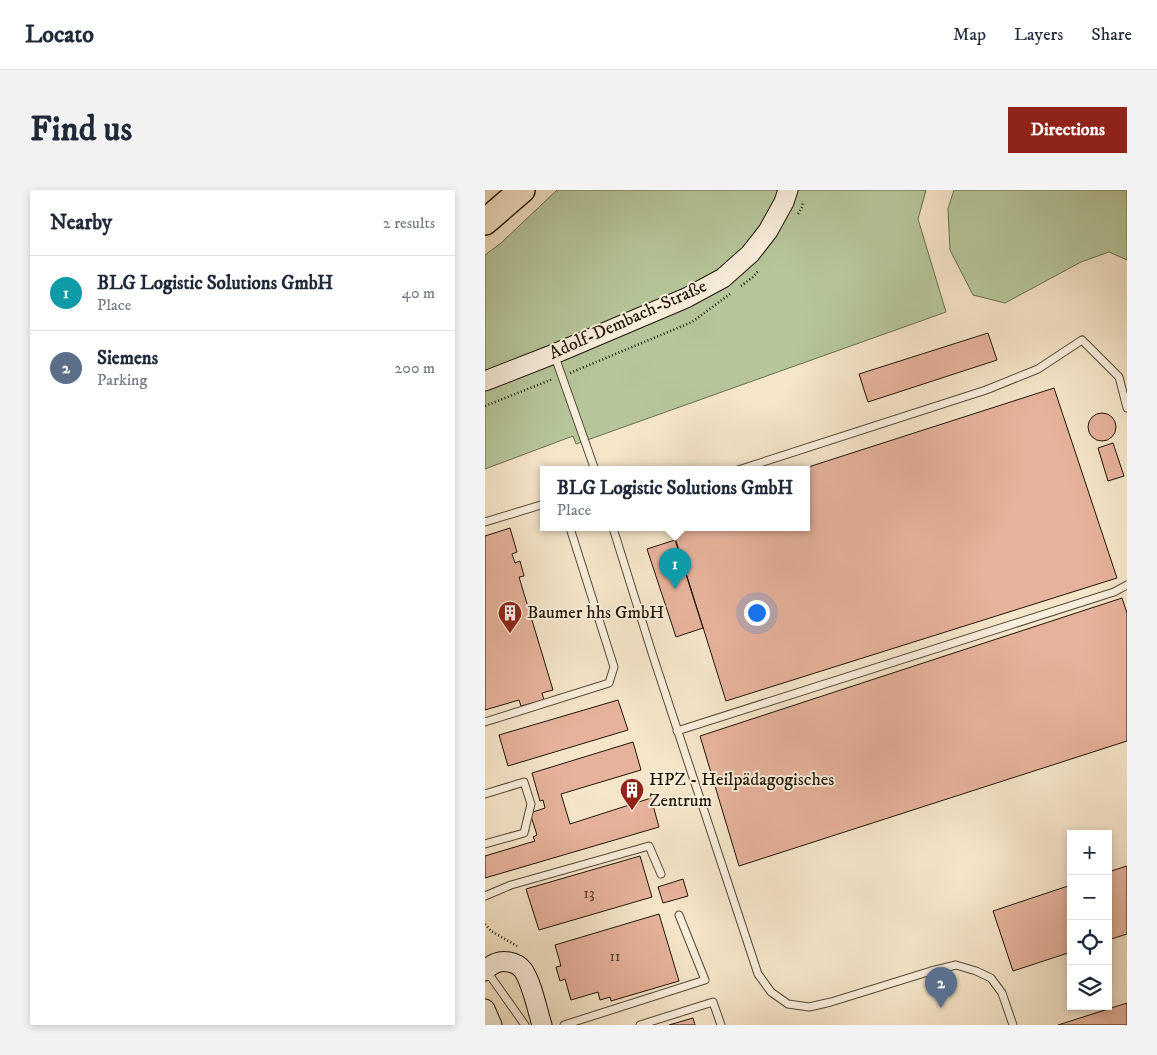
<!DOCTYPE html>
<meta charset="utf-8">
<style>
:root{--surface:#fff;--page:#f2f2f3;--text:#1f2937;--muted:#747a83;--line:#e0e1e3;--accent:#8f2418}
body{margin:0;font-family:"IM FELL DW Pica",serif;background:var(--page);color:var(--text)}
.controls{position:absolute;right:15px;bottom:15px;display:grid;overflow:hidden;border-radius:0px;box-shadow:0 2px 8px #0003}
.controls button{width:45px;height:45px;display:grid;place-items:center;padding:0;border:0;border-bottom:1px solid var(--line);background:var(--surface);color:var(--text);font:25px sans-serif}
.you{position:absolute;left:271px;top:422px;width:18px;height:18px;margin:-12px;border:4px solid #fff;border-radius:50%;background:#1a73e8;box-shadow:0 0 0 8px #1a73e833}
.badge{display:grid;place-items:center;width:32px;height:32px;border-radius:50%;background:var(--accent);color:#fff;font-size:16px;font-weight:700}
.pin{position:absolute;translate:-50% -41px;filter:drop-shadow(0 1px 2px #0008)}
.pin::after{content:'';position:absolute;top:26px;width:18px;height:15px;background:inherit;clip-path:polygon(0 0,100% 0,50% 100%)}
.popup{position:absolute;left:55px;top:276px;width:270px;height:65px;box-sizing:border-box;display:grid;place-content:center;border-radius:0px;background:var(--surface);filter:drop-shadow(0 1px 4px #0005);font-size:16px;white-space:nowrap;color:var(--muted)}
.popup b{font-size:19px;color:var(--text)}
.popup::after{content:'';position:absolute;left:50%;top:100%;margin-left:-10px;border:10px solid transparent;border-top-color:var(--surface)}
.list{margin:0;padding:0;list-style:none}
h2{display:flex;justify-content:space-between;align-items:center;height:65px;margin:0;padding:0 20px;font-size:21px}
h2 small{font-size:16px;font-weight:400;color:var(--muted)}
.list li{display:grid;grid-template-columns:32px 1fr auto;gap:15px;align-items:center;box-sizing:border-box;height:75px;padding:0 20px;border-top:1px solid var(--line)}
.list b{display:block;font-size:19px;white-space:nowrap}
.list p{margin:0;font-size:16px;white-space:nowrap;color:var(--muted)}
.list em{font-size:16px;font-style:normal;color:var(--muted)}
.icon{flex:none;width:28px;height:28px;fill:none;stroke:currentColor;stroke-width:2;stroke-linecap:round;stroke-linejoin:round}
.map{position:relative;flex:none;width:642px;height:835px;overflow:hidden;border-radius:0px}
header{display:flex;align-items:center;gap:30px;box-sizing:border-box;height:70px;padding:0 25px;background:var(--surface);border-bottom:1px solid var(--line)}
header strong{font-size:24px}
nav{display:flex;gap:28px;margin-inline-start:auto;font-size:18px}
.intro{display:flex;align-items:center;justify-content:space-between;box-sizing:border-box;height:120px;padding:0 30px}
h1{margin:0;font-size:35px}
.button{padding:12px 22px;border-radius:0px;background:var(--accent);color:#fff;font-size:18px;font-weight:700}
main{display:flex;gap:30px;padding:0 30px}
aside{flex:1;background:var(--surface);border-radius:0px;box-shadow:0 2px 8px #0003}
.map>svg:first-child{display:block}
</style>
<header>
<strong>Locato</strong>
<nav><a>Map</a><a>Layers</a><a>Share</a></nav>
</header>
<div class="intro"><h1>Find us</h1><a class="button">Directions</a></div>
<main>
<aside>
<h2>Nearby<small>2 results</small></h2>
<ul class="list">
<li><span class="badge" style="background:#0f9aa8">1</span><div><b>BLG Logistic Solutions GmbH</b><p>Place</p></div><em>40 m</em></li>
<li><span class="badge" style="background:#5c6f8a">2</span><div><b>Siemens</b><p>Parking</p></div><em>200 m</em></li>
</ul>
</aside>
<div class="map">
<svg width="642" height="835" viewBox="0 0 642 835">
<rect width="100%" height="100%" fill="#f5e5c9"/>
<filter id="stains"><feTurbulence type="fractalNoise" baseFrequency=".004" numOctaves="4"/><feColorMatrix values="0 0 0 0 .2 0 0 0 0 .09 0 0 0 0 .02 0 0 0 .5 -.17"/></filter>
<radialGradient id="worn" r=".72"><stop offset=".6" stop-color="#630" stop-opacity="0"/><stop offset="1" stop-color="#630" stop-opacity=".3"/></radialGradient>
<path fill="#b6c69a" stroke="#6b6e51" d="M 72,0 L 441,0 L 433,29 L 461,122 L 91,254 L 88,246 L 0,279 L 0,65 L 16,53 Z
M 469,0 L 642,0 L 642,70 L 624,62 L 596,72 L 520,113 L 488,105 L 465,60 L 463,19 Z"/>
<path fill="#e6b29b" stroke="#201608" d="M 503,143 L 512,170 L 383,212 L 374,184 Z
M 569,198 L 632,388 L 241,511 L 187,338 L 321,338 L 321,280 L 314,280 Z
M603 237a14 14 0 1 1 28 0a14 14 0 1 1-28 0Z
M 628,253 L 639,286 L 623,291 L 613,258 Z
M 25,338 L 32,362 L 27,364 L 30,373 L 35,371 L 39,386 L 34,387 L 68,500 L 57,503 L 59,510 L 36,516 L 34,510 L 0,520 L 0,346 Z
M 190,350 L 218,438 L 191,447 L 162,359 Z
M 637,408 L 642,423 L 642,551 L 254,676 L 215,546 Z
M 133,510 L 143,540 L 23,576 L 14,545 Z
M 148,552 L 156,580 L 76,604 L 85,634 L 166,608 L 174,637 L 0,688 L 0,666 L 50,651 L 48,647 L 52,645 L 45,623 L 60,618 L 58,610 L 55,611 L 47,583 Z
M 155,666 L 167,707 L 54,740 L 41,699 Z
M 642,676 L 642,744 L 623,750 L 623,682 Z
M 198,689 L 203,706 L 178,713 L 173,697 Z
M 586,695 L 586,762 L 528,781 L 508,721 Z
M 174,724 L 194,791 L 126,811 L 125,807 L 115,810 L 113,802 L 86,810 L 80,789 L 75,791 L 71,777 L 76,776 L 70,755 Z
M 642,813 L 642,835 L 573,835 Z
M 208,828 L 210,835 L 184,835 Z"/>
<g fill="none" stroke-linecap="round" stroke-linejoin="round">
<defs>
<path id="lane" d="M 69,164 L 110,280
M 253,280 L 501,200 L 553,179 L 597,150 L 634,187 L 642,218
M 0,332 L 59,314
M 128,338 L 167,463 L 273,784 L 286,802 L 303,814 L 324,817 L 346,812 L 446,781 L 471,775 L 491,781 L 506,788 L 517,803 L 528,835
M 0,532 L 124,493 L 129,477 L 85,338
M 192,541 L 629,402 L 642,395
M 0,604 L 39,592 L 46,614 L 39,643 L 0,654
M 0,706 L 26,695 L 164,656 L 176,684
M 1,780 L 40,835
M 79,835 L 220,790 L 194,725
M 155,835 L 228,812 L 236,835"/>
<path id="secondary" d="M 0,191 L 69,164 L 201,108 L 238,88 L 265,64 L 283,41 L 299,12 L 303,0
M 0,781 C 3,778 6,775 9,774 C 18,769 32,772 38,780 C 47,793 52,819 57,835
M 0,819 L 7,835"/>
<path id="highway" d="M 0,32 L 37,0"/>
</defs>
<use href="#lane" stroke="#554a38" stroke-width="9"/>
<use href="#secondary" stroke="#201608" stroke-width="21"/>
<use href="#highway" stroke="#201608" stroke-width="28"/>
<path stroke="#201608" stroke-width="2.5" stroke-dasharray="1 2.5" stroke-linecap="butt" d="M 313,24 L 317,17 L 318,11
M 256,96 L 268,87 L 274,80
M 85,183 L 207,132 L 245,104
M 0,216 L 68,189
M 0,734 L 6,741 L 32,756"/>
<use href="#lane" stroke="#f8eedc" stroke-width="7"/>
<use href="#secondary" stroke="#f8eedc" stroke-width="19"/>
<use href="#highway" stroke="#f5e5c9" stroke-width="25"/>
</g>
<defs>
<symbol id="building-pin" viewBox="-11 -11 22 30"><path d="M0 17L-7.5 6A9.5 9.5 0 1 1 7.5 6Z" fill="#8f2418" stroke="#f8eedc"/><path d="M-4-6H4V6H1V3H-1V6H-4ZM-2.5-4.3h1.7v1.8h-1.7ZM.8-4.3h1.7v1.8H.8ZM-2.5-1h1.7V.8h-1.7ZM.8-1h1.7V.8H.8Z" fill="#fff"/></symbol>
</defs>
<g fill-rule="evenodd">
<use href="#building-pin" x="11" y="409" width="28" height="38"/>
<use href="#building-pin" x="133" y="586" width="28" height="38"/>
</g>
<g text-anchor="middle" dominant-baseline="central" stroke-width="4" stroke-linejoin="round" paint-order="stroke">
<g font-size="15" fill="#523d2d">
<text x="104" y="703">13</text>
<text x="130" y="766">11</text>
</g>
<g font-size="18" fill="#201608" stroke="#f8eedc">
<text transform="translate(143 130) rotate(-24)">Adolf-Dembach-Straße</text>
</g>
<g font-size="18" fill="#201608" stroke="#f8eedc" text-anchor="start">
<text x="42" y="423">Baumer hhs GmbH</text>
<text x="164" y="590">HPZ - Heilpädagogisches<tspan x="164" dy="21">Zentrum</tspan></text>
</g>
</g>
<rect width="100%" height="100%" filter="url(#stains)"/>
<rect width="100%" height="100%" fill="url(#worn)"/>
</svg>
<div class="controls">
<button>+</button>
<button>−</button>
<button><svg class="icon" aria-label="locate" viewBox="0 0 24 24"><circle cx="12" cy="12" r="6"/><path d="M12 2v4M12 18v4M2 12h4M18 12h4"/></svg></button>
<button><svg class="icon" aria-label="layers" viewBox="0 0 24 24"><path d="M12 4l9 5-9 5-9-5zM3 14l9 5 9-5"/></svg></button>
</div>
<div class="you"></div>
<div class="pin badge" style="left:190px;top:399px;background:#0f9aa8">1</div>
<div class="popup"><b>BLG Logistic Solutions GmbH</b>Place</div>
<div class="pin badge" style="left:456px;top:818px;background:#5c6f8a">2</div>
</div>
</main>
